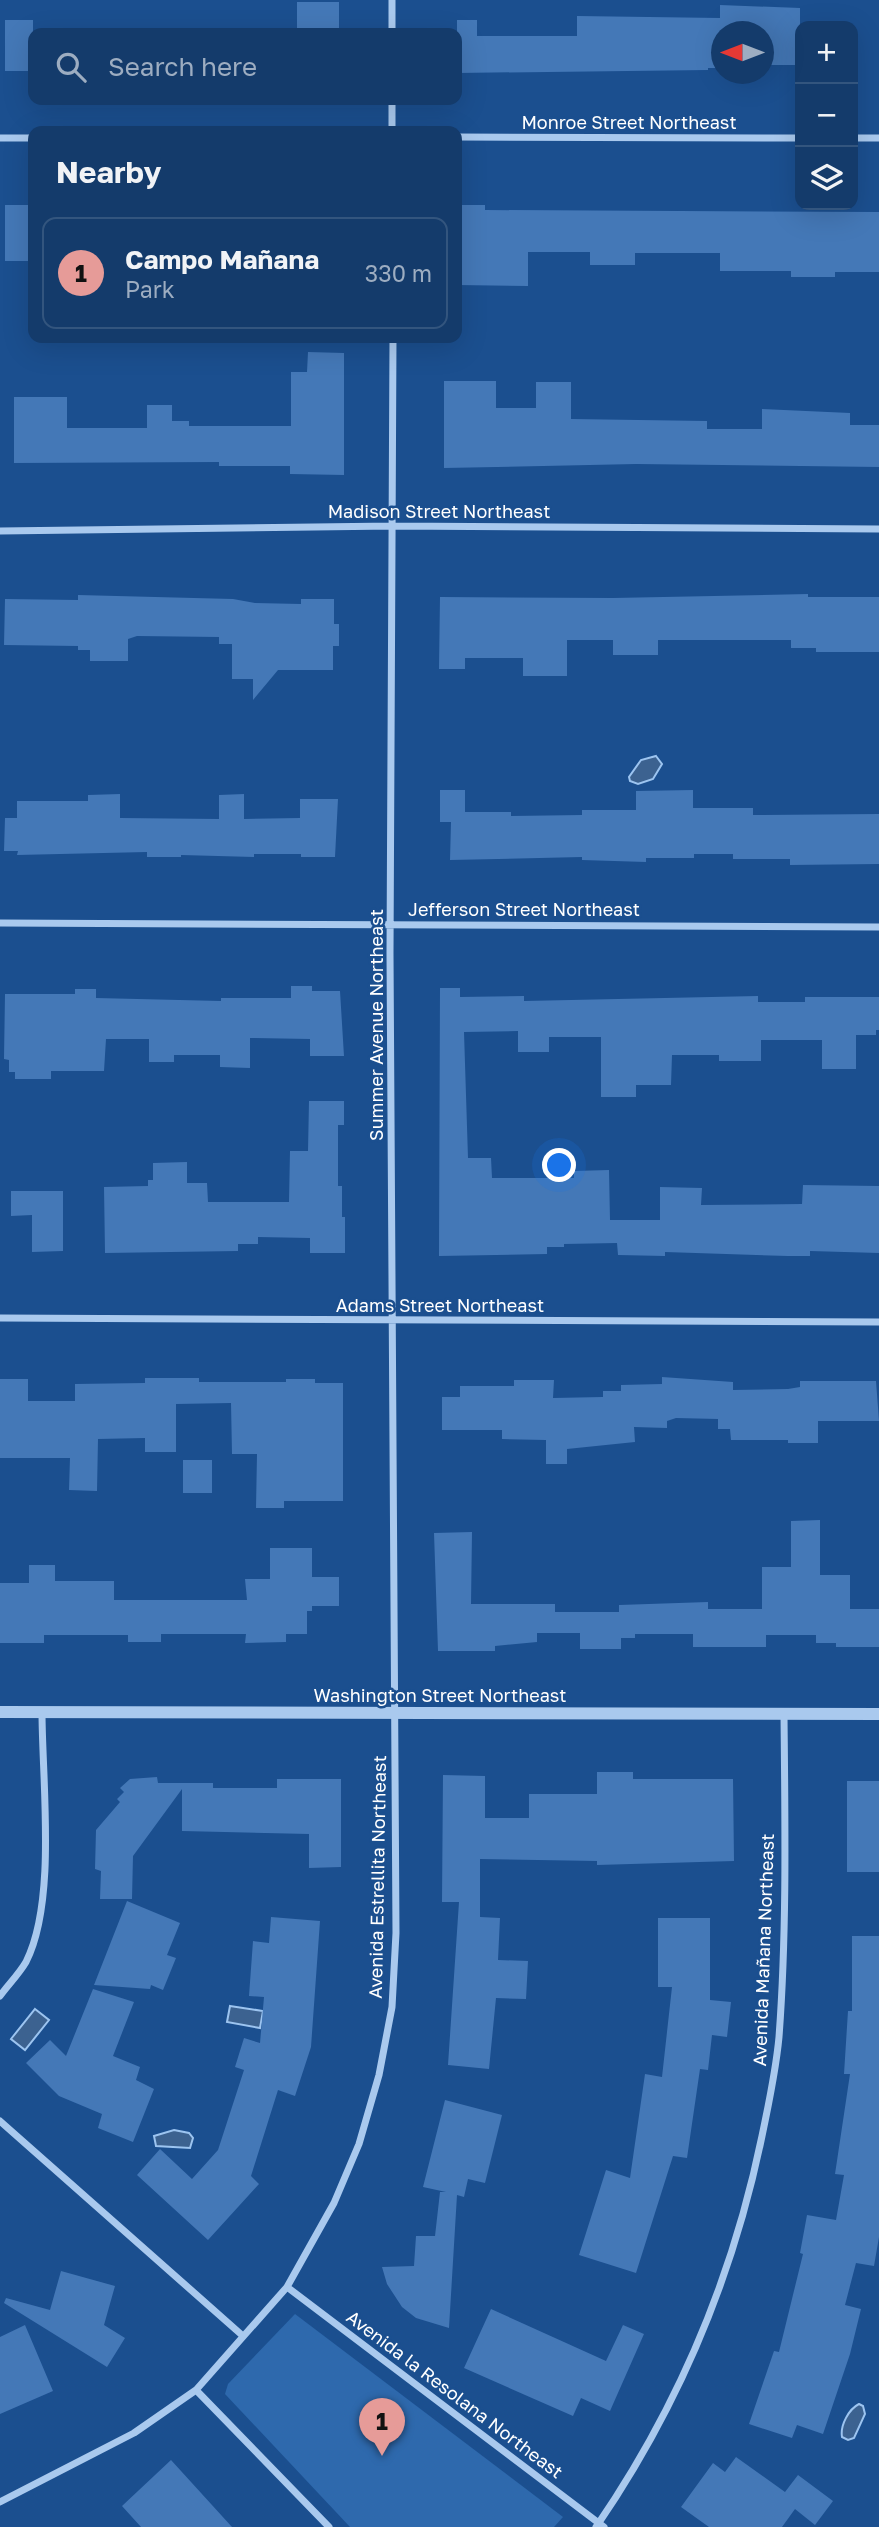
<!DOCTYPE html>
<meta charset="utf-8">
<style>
:root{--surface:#143b6b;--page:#214673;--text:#f1f3f6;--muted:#9dadc1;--line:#33557e;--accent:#e69b98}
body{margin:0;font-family:"Golos Text",sans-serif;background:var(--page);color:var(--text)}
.controls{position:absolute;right:21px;top:21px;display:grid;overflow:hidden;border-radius:14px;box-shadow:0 7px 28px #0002}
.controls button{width:63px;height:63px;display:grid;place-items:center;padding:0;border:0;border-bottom:2px solid var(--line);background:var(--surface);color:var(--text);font:35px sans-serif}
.compass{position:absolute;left:711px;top:21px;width:63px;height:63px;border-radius:50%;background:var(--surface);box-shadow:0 7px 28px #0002;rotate:270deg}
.you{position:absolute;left:560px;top:1166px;width:24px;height:24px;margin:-18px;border:5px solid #fff;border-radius:50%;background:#1a73e8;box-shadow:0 0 0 10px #1a73e833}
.badge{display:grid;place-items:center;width:46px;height:46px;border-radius:50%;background:var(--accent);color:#111;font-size:23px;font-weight:700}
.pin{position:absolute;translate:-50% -58px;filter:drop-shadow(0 2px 4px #0008)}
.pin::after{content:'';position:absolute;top:37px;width:24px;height:21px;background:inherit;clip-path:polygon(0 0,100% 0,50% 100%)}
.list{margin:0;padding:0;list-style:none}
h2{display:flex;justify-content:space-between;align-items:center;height:91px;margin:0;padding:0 28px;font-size:30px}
h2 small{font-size:23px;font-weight:400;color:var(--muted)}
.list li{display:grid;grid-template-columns:46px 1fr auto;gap:21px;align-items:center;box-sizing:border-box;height:112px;margin:0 14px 14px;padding:0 14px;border:2px solid var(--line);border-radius:14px}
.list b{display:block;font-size:26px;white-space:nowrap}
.list p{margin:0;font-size:23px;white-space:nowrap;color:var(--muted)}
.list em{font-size:23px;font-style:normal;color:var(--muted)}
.icon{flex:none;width:38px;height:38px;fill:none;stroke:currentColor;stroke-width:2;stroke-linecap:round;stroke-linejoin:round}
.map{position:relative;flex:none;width:879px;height:2527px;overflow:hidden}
.search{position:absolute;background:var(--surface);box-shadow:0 7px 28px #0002;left:28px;top:28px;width:434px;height:77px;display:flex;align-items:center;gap:18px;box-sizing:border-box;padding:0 24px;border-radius:14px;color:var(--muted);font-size:26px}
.panel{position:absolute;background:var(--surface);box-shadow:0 7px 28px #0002;left:28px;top:126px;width:434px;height:217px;border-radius:14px}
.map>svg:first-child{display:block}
</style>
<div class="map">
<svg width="879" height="2527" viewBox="0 0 879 2527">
<rect width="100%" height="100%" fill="#1b4f8f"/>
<path fill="#2e69ad" d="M 295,2314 L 563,2517 L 554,2527 L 350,2527 L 225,2394 L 228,2384 Z"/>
<path fill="#3c6290" stroke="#9cc4f0" stroke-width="2" d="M 656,756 L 662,764 L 653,779 L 638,784 L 630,781 L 629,777 L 641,760 Z
M 230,2006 L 263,2011 L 260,2028 L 227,2022 Z
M 35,2009 L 49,2020 L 25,2050 L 11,2039 Z
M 174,2130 L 189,2133 L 193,2138 L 190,2148 L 156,2146 L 154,2136 Z
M 859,2404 L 863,2406 L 865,2414 L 854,2438 L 848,2440 L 842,2437 C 840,2425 849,2409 859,2404 Z"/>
<path fill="#4478b7" d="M 297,2 L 339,2 L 339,33 L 297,33 Z
M 720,5 L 800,8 L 800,65 L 764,65 L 764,32 L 722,32 L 722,68 L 708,68 L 708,70 L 457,73 L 457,20 L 477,20 L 477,36 L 577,36 L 577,16 L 720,18 Z
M 5,20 L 33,20 L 33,71 L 5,71 Z
M 5,205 L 33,205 L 33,261 L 5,261 Z
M 457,205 L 485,205 L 485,210 L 879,212 L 879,272 L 835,272 L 835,277 L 791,277 L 791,271 L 720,271 L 720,253 L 635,253 L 635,265 L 590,265 L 590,252 L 528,252 L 528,286 L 457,285 Z
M 308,352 L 344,353 L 344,475 L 290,474 L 290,466 L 219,466 L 219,462 L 14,463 L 14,397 L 67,397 L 67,428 L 147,428 L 147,405 L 172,405 L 172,421 L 189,421 L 189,426 L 291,426 L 291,372 L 307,372 Z
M 444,381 L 496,381 L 496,408 L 536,408 L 536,382 L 571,382 L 571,419 L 707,421 L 707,429 L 762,429 L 762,409 L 850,413 L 850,425 L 879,425 L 879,467 L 636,464 L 444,468 Z
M 808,594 L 808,597 L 879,597 L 879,652 L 816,652 L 816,648 L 791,648 L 791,640 L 658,640 L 658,655 L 613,655 L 613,640 L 567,640 L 567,676 L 523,676 L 523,658 L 465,658 L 465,669 L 439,669 L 440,597 L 613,598 Z
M 78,595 L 233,599 L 255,603 L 301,604 L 301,599 L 334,599 L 334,624 L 339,624 L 339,646 L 333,646 L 333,670 L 278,670 L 253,700 L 253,679 L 232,679 L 232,644 L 219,644 L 219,637 L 137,636 L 128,639 L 128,661 L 90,661 L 90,650 L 78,650 L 78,646 L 4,645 L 5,599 L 78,600 Z
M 440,790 L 465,790 L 465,812 L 511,812 L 511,816 L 582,815 L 582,810 L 636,810 L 636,791 L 693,790 L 693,808 L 753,808 L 753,815 L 879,814 L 879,864 L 790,865 L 790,859 L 733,859 L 733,854 L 694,854 L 694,858 L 646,858 L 646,862 L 582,860 L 582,857 L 450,860 L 451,822 L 440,822 Z
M 120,794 L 120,818 L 219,819 L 219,795 L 244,794 L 244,819 L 300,818 L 300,799 L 338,799 L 335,857 L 301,857 L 301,854 L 254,854 L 254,857 L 181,855 L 181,857 L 147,857 L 147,852 L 17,855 L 18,851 L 4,851 L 5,818 L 17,818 L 17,801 L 88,801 L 88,795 Z
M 291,986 L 312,986 L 312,991 L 340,991 L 344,1056 L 310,1056 L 310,1039 L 250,1038 L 250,1068 L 220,1067 L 220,1055 L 174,1055 L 174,1062 L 149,1062 L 149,1039 L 106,1039 L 104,1071 L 51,1071 L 51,1079 L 15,1079 L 15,1072 L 9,1072 L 9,1060 L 4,1059 L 5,994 L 75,994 L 75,989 L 96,989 L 96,998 L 221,1001 L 221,998 L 291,998 Z
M 440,988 L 460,988 L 460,997 L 524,996 L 524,1001 L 758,996 L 758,1002 L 805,1002 L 805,997 L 879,997 L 879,1030 L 876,1030 L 876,1035 L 856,1035 L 856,1069 L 822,1069 L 822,1040 L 761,1040 L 761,1061 L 719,1061 L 719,1055 L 672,1055 L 671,1085 L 636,1085 L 636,1097 L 601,1097 L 601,1037 L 549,1037 L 549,1052 L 518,1052 L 518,1031 L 464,1032 L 468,1158 L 491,1158 L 492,1178 L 574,1178 L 574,1171 L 609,1170 L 610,1220 L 660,1220 L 660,1187 L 702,1188 L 701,1205 L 802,1204 L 803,1185 L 879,1186 L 879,1253 L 810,1251 L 810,1256 L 788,1256 L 665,1252 L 665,1256 L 618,1255 L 617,1243 L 564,1244 L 564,1247 L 547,1247 L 547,1254 L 439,1256 Z
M 309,1101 L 344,1101 L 344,1125 L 338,1125 L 338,1186 L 342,1186 L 342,1217 L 345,1217 L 345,1253 L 310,1253 L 310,1238 L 258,1237 L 258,1244 L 238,1244 L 238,1251 L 105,1253 L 104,1187 L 148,1186 L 148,1180 L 153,1180 L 153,1163 L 187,1162 L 187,1183 L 207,1183 L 208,1202 L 289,1202 L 290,1151 L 308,1151 Z
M 11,1191 L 63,1191 L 63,1251 L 32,1252 L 32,1215 L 11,1216 Z
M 662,1377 L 733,1382 L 733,1390 L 788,1389 L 800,1387 L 800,1381 L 876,1381 L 879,1421 L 818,1421 L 818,1443 L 788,1443 L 788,1440 L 731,1440 L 730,1429 L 718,1429 L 718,1419 L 676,1418 L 667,1421 L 667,1428 L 634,1427 L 635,1442 L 567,1449 L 567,1464 L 546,1464 L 546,1440 L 502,1439 L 502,1430 L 442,1430 L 442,1397 L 460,1397 L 460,1386 L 514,1386 L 514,1380 L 554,1380 L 553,1398 L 603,1397 L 603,1391 L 621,1391 L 621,1385 L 662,1384 Z
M 145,1378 L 199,1378 L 199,1382 L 286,1382 L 286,1379 L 315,1379 L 315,1383 L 343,1383 L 343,1501 L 284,1501 L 284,1508 L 256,1508 L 257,1454 L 232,1454 L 231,1403 L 176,1404 L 176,1452 L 145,1452 L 145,1438 L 98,1439 L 97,1491 L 69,1490 L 70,1458 L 0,1458 L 0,1379 L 28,1379 L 28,1401 L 75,1401 L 75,1384 L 145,1383 Z
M 183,1460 L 212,1460 L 212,1493 L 183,1493 Z
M 820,1520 L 820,1575 L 850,1575 L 850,1609 L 879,1609 L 879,1647 L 836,1647 L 836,1643 L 816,1643 L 816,1635 L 766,1635 L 766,1647 L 693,1647 L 693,1634 L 635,1634 L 635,1638 L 621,1638 L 621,1649 L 580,1649 L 580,1633 L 537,1633 L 537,1642 L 495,1646 L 495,1651 L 438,1651 L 434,1533 L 472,1532 L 471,1604 L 555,1604 L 555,1612 L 619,1612 L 619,1605 L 708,1602 L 708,1609 L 762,1609 L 762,1567 L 791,1567 L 791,1521 Z
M 270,1548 L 312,1548 L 312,1577 L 339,1577 L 339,1606 L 312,1606 L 312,1611 L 307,1611 L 307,1634 L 286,1634 L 286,1642 L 245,1643 L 246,1634 L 161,1634 L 161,1642 L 128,1642 L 128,1635 L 44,1635 L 44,1643 L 0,1643 L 0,1583 L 29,1583 L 29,1565 L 55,1565 L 55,1581 L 114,1581 L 114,1600 L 247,1600 L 245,1579 L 270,1579 Z
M 597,1772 L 633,1772 L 633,1779 L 733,1779 L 734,1861 L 597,1865 L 597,1861 L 480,1859 L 480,1917 L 500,1918 L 498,1960 L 528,1961 L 526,1999 L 496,1998 L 489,2069 L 448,2065 L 459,1902 L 442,1902 L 443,1775 L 485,1776 L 485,1818 L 529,1818 L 529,1794 L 597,1794 Z
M 157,1777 L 158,1783 L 213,1783 L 213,1788 L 277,1788 L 277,1779 L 341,1779 L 341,1867 L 309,1868 L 309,1834 L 182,1831 L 182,1789 L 133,1856 L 132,1899 L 100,1899 L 101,1871 L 95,1869 L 96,1830 L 120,1802 L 117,1799 L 124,1792 L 120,1788 L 130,1779 Z
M 847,1781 L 879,1781 L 879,1872 L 847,1872 Z
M 127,1901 L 180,1923 L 167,1955 L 176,1958 L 163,1990 L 151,1985 L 150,1989 L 94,1985 Z
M 271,1917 L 320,1921 L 311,2047 L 295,2096 L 278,2090 L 251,2176 L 259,2184 L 208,2240 L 137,2175 L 160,2149 L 192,2179 L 218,2150 L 244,2070 L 235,2067 L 244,2038 L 260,2043 L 264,1997 L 249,1996 L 253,1941 L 269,1943 Z
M 658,1918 L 710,1918 L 710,2000 L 731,2002 L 727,2037 L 712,2035 L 708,2070 L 700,2069 L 687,2158 L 673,2156 L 636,2273 L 579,2255 L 606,2170 L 630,2178 L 645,2074 L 662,2077 L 672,1987 L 658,1987 Z
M 852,1936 L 879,1936 L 879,2237 L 874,2266 L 856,2263 L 845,2305 L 861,2309 L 850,2354 L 823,2434 L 797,2425 L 792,2438 L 749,2424 L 774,2351 L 779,2352 L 803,2254 L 800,2253 L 807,2215 L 836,2220 L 844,2175 L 835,2174 L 850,2074 L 844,2074 L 848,2011 L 852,2011 Z
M 93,1989 L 134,2002 L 113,2056 L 140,2067 L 136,2080 L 154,2089 L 133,2142 L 98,2128 L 102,2114 L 59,2096 L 26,2063 L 50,2040 L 66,2056 Z
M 445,2100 L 502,2115 L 485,2183 L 468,2179 L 464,2197 L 457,2195 L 449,2328 L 416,2318 L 402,2307 L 387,2284 L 382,2267 L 414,2266 L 416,2236 L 435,2236 L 440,2192 L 446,2192 L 423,2187 Z
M 61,2271 L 115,2286 L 104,2325 L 125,2338 L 107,2367 L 4,2303 L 6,2298 L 50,2310 Z
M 491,2309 L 606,2361 L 623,2325 L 644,2334 L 610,2411 L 581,2398 L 573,2416 L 464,2368 Z
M 25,2325 L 53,2391 L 0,2414 L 0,2337 Z
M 736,2457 L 785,2492 L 798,2475 L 833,2501 L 815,2525 L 795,2509 L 782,2527 L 709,2527 L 681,2507 L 713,2463 L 725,2472 Z
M 171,2460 L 232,2527 L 141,2527 L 122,2506 Z"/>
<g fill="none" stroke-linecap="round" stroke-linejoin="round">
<path stroke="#a9c9ee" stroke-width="7" d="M 392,33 L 392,0
M 392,131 L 392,100
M 457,137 L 800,138
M 0,138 L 33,138
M 853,138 L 879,138
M 0,531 L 393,526 L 879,529
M 0,923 L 879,927
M 0,1318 L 879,1322
M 0,1996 C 8,1985 19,1974 26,1962 C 57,1901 42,1781 42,1712
M 0,2121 L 243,2336
M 287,2287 L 604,2527
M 196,2390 L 329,2527
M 0,2502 L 134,2433 L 196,2390 L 287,2287 L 334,2203 L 359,2144 L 379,2075 L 392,2007 L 396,1933 L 390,953 L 393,338
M 596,2527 C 678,2408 733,2277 762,2136 C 769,2103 776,2070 779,2037 C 787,1930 785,1821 784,1714"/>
<path stroke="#a9c9ee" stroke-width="12" d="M 0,1712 L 879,1714"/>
</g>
<g text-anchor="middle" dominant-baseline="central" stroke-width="5" stroke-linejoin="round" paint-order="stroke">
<g font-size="18" fill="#fff" stroke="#1b4f8f">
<text x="629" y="122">Monroe Street Northeast</text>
<text x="439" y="511">Madison Street Northeast</text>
<text x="524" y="909">Jefferson Street Northeast</text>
<text transform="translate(376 1025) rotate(-90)">Summer Avenue Northeast</text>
<text x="440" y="1305">Adams Street Northeast</text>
<text x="440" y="1695">Washington Street Northeast</text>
<text transform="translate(377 1877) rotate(-89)">Avenida Estrellita Northeast</text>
<text transform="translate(763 1950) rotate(-88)">Avenida Mañana Northeast</text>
<text transform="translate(455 2394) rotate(37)">Avenida la Resolana Northeast</text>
</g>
</g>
</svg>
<div class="controls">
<button>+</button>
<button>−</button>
<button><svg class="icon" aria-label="layers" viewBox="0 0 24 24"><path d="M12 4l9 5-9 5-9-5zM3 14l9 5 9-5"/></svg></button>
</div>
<svg class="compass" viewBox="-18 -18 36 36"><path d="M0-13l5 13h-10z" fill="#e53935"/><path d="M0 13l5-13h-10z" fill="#9dadc1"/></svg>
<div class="you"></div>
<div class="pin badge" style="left:382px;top:2456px">1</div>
<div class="search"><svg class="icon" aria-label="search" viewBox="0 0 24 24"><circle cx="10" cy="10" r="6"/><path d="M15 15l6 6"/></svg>Search here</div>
<section class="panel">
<h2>Nearby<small></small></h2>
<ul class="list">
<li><span class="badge">1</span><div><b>Campo Mañana</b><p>Park</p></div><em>330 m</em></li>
</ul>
</section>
</div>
